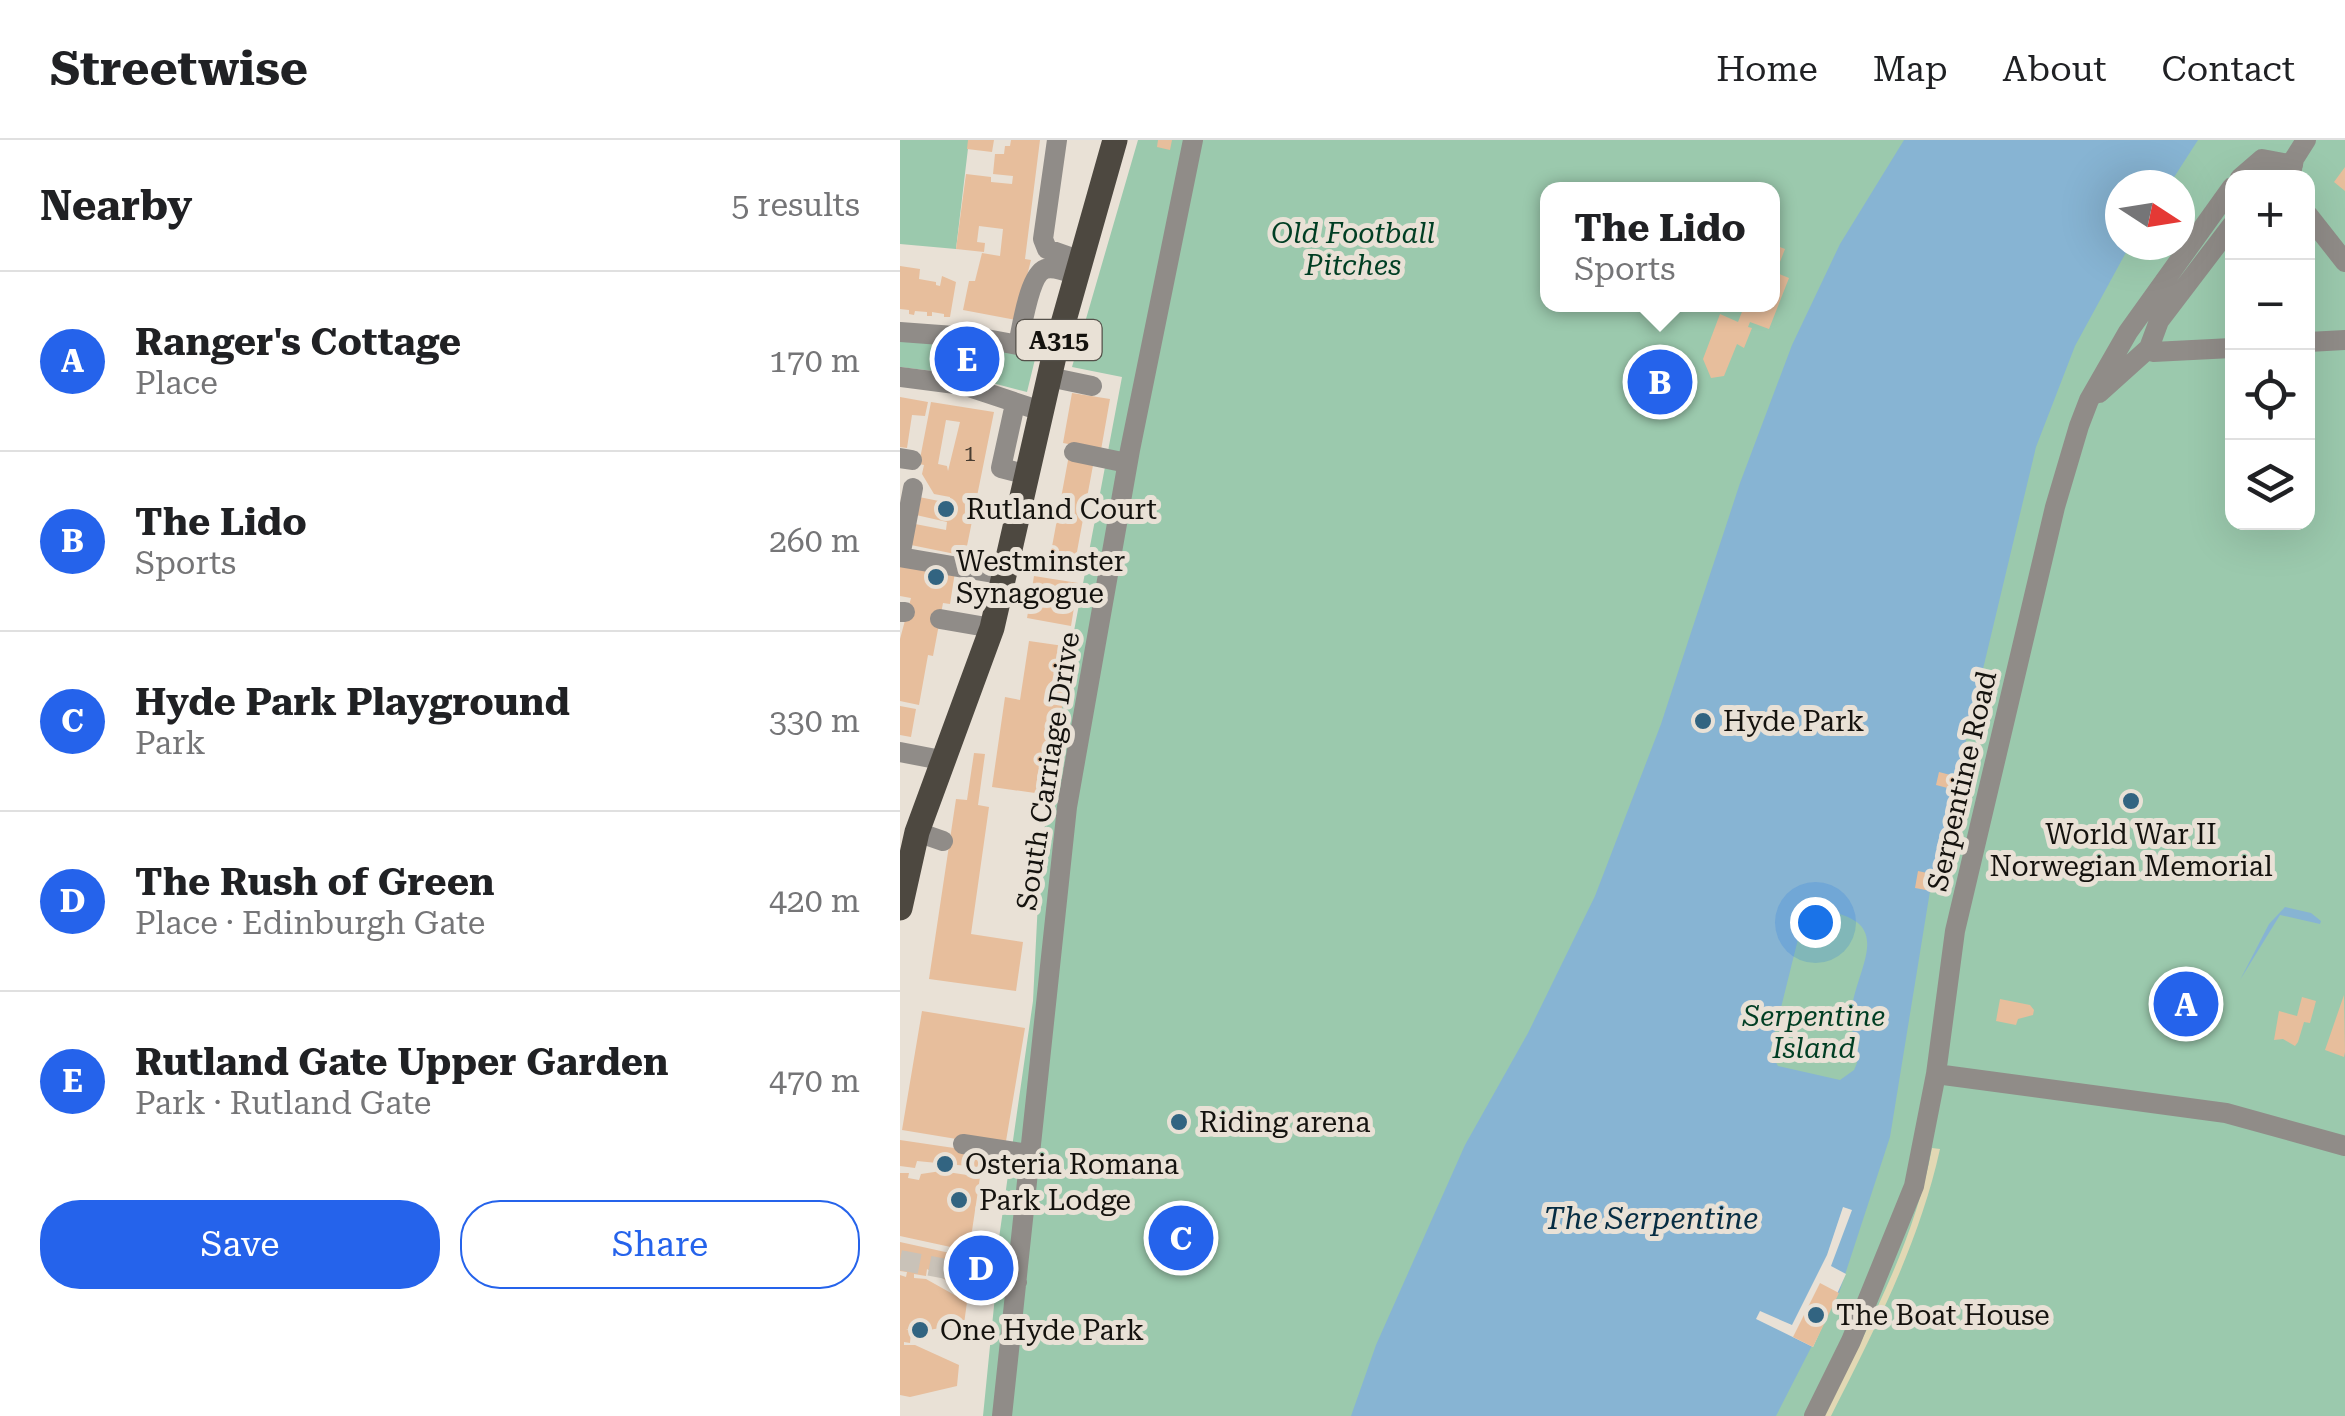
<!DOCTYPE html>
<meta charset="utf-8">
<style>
:root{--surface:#fff;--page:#f6f6f6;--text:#202124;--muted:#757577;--line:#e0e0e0;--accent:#2563eb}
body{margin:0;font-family:"Roboto Serif",serif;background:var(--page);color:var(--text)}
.controls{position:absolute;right:30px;top:30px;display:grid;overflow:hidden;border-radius:20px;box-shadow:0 10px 40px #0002}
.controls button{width:90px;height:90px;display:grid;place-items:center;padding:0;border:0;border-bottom:2px solid var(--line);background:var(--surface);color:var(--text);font:50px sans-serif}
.compass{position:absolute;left:1205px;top:30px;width:90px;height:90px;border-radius:50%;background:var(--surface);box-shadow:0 10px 40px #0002;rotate:102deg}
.you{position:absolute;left:915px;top:782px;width:35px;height:35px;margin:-25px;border:8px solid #fff;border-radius:50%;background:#1a73e8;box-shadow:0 0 0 15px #1a73e833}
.badge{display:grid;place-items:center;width:65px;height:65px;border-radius:50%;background:var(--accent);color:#fff;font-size:32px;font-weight:700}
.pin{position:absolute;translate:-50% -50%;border:5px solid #fff;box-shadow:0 2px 10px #0006}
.popup{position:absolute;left:640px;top:42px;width:240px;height:130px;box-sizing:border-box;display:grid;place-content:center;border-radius:20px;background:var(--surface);filter:drop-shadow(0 2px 8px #0005);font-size:32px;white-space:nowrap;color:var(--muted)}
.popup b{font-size:38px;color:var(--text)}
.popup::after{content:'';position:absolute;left:50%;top:100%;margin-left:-20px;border:20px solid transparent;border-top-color:var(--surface)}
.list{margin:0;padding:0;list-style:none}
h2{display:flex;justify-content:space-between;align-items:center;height:130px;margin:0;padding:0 40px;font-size:42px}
h2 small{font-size:32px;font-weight:400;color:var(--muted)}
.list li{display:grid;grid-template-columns:65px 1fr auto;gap:30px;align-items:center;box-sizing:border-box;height:180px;padding:0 40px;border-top:2px solid var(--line)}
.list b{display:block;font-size:38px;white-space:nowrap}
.list p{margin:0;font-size:32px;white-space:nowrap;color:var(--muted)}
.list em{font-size:32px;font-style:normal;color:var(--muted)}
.actions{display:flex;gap:20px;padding:30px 40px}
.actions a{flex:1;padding:22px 0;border:2px solid var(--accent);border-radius:40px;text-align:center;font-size:35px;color:var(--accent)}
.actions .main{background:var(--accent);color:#fff}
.icon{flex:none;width:55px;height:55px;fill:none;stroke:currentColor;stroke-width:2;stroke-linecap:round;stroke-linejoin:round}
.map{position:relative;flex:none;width:1445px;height:1276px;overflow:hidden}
header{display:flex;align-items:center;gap:60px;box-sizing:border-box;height:140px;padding:0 50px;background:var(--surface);border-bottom:2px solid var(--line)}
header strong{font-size:48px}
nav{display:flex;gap:55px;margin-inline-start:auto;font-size:35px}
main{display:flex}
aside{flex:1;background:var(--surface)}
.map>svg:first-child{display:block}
</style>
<header>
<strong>Streetwise</strong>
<nav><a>Home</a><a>Map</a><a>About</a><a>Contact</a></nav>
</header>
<main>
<aside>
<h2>Nearby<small>5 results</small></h2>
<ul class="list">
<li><span class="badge">A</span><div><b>Ranger's Cottage</b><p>Place</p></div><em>170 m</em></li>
<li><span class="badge">B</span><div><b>The Lido</b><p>Sports</p></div><em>260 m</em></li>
<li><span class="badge">C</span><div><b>Hyde Park Playground</b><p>Park</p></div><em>330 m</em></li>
<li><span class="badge">D</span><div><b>The Rush of Green</b><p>Place · Edinburgh Gate</p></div><em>420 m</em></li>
<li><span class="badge">E</span><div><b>Rutland Gate Upper Garden</b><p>Park · Rutland Gate</p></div><em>470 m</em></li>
</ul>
<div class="actions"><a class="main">Save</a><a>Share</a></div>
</aside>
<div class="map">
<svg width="1445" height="1276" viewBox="0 0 1445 1276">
<rect width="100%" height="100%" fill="#e9e1d6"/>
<path fill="#9bc9ad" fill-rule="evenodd" d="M 0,0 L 69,0 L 56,109 L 0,104 Z
M 238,0 L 1445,0 L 1445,1276 L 83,1276 L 95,1156 L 71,1152 L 75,1116 L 96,1119 L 133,861 L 140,721 L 149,655 L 171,507 L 222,237 L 172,227 ZM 1332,38 L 1408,38 L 1408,382 L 1332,382 ZM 1220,45 L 1280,45 L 1280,105 L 1220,105 ZM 648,49 L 872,49 L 872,164 L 648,164 Z
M 0,199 L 137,211 L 127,252 L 58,234 L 0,227 Z"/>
<path fill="#e2d8b4" d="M 1032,1008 L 1040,1009 C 1019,1104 975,1189 931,1276 L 923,1276 C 967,1190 1014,1103 1032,1008 Z"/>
<path fill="#87b4d3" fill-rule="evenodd" d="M 1004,0 L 1298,0 L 1269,45 L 1220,45 L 1220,105 L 1230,105 L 1175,206 L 1136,307 L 1030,751 L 990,997 L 939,1153 L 876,1276 L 451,1276 L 476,1205 L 565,1005 L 628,893 L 695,756 L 761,584 L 840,343 L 892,205 L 940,104 ZM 931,772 C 997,785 953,832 951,876 C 951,892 957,907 957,923 L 954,930 L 940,940 L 878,926 L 870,912 L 899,795 L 912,779 Z
M 1385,767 L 1411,773 L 1421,781 L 1420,784 L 1380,775 L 1340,840 L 1369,784 Z"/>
<path fill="#e9e1d6" d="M 943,1067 L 952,1070 L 931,1126 L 946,1134 L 913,1207 L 856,1179 L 860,1171 L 892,1185 L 927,1115 Z"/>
<path fill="#e7be9c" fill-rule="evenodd" d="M 68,0 L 94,0 L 92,12 L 67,9 Z
M 111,0 L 140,0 L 125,119 L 131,120 L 116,180 L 63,170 L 69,141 L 75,141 L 82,113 L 100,116 L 103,89 L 79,86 L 77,102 L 85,103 L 84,112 L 56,109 L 66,34 L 91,37 L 91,42 L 112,44 L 113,36 L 93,34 L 95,14 L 104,14 L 105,6 L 110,6 Z
M 258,0 L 272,0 L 270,10 L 257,7 Z
M 1445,27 L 1445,51 L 1434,42 Z
M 872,104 L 885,109 L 878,127 L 872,125 Z
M 0,126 L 20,129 L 19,139 L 36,142 L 36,145 L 40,146 L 42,136 L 56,142 L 50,177 L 44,177 L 44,174 L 32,172 L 32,176 L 27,176 L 27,172 L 15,171 L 14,175 L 9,174 L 9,170 L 0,169 Z
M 872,131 L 889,138 L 869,189 L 850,182 L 848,187 L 852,188 L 844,208 L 837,204 L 824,236 L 811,238 L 803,219 L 820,174 L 838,182 L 845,164 L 872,164 Z
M 172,253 L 210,259 L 201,310 L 163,303 Z
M 0,257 L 28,262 L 25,276 L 12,275 L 7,308 L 0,307 Z
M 31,262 L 94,272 L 65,416 L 6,404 L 10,383 L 46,390 L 47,382 L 16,375 L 19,357 L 49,363 L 50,357 L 34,354 L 22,334 L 24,325 L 19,324 ZM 46,280 L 60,282 L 48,331 L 47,326 L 38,324 Z
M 169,315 L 194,320 L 176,417 L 151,412 Z
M 0,423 L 55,432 L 50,464 L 43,463 L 33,516 L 28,515 L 19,565 L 0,561 L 0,499 L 11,458 L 0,456 Z
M 134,436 L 178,443 L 171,486 L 127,478 Z
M 129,501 L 171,507 L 149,655 L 92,647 L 105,557 L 120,560 Z
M 0,566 L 16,569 L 11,597 L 0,595 Z
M 74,613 L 85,614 L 78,665 L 89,667 L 71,794 L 123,802 L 116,851 L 29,839 L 56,659 L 67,660 Z
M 1039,632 L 1062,638 L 1059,651 L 1036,645 Z
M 1018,731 L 1041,736 L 1037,752 L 1015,748 Z
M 1268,848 L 1280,851 L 1278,860 L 1285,861 L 1291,856 L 1305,859 L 1308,867 L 1319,869 L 1317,878 L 1309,876 L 1307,883 L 1298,881 L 1299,877 L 1263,872 Z
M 1444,855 L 1445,912 L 1444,917 L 1425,910 Z
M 1402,857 L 1416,861 L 1410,883 L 1404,882 L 1398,902 L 1395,906 L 1383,899 L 1374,900 L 1379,871 L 1397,876 Z
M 1100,859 L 1130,865 L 1134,870 L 1133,875 L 1118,879 L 1116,885 L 1096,881 Z
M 22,871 L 125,888 L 105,1007 L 2,990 Z
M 0,1000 L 81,1012 L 78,1027 L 17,1021 L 15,1028 L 0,1026 Z
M 41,1031 L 80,1037 L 69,1111 L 0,1096 L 0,1033 L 9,1033 L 8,1038 L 19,1040 L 21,1034 Z
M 0,1102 L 68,1117 L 61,1146 L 52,1144 L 27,1129 L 26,1136 L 14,1134 L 14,1138 L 26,1139 L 67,1162 L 64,1184 L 17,1192 L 6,1189 L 11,1192 L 10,1203 L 4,1202 L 4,1205 L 15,1205 L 59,1225 L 57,1246 L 10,1257 L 0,1255 L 0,1135 L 6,1137 L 7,1132 L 0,1131 Z
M 920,1143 L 939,1153 L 913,1207 L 893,1197 Z"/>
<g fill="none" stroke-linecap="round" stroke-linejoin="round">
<path stroke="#c9c2b8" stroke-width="20" stroke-dasharray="20 10" stroke-linecap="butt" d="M 0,1120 L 72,1134"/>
<path stroke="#908c88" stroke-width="20" d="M 157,0 L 143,99 L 147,109 L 181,121
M 1391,34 L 1394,19 L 1406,0
M 1340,38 L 1362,19 L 1393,25
M 1408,75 L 1445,122
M 0,192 L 81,198 L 155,212
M 1408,202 L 1445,200
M 118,204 C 122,188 129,135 145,129 C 154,126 168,132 177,135
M 1249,208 L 1253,212 L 1332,208
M 0,237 L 63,245 L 141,271
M 149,237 L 192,246
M 1199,253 L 1249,208 L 1259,181 L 1332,85
M 115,264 L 101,328 L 128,335
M 174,312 L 227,323
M 0,318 L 12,320
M 0,417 L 105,435
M 0,417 L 13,348
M 0,472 L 5,472
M 40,479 L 92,488
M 0,612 L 41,620
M 17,692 L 43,701
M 1036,934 L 1326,973 L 1445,1006
M 63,1004 L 129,1014
M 72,1134 L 117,1142
M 102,1276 L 167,667 L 230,310 L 293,0
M 914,1276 L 951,1201 L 1014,1046 L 1036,934 L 1055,791 L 1155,367 L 1179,286 L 1189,260 L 1228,192 L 1332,47"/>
<path stroke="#4d4840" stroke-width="25" d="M 0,768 L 17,692 L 92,488 L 155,212 L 215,0"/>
</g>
<g fill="#326481" stroke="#e9e1d6" stroke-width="4">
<circle cx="46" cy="369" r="10"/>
<circle cx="36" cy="437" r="10"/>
<circle cx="803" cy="581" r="10"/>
<circle cx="1231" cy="661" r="10"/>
<circle cx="279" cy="982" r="10"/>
<circle cx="45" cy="1024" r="10"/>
<circle cx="59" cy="1060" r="10"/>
<circle cx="916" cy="1175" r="10"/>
<circle cx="20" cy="1190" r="10"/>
</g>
<g text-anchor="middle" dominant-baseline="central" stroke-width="10" stroke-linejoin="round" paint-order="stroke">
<g font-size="22" fill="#493d32">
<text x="70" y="313">1</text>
</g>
<rect fill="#e9e1d6" stroke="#54504a" stroke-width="2.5" x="116.5" y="180" width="85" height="40" rx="8"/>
<g font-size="25" font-weight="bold" fill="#14120e">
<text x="159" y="200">A315</text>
</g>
<g font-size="28" font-style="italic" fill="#003e23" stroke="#e9e1d6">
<text x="453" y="93">Old Football<tspan x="453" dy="32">Pitches</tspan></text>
<text x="914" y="876">Serpentine<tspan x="914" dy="32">Island</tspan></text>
</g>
<g font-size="28" fill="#14120e" stroke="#e9e1d6" text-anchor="start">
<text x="66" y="369">Rutland Court</text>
<text x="56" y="421">Westminster<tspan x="56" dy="32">Synagogue</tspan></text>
<text x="823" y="581">Hyde Park</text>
<text x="1231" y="694" text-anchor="middle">World War II<tspan x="1231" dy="32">Norwegian Memorial</tspan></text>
<text x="299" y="982">Riding arena</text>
<text x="65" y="1024">Osteria Romana</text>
<text x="79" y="1060">Park Lodge</text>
<text x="936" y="1175">The Boat House</text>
<text x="40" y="1190">One Hyde Park</text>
</g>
<g font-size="28" fill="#14120e" stroke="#e9e1d6">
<text transform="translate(148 631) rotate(-81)">South Carriage Drive</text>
<text transform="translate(1062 641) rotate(-77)">Serpentine Road</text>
</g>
<g font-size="30" font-style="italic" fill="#072d43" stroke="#e9e1d6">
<text x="751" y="1078">The Serpentine</text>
</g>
</g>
</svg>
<div class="controls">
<button>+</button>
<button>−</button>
<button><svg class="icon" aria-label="locate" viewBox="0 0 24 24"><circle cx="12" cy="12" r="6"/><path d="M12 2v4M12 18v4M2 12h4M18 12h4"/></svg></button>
<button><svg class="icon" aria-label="layers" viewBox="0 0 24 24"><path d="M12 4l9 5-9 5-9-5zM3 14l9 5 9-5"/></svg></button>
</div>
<svg class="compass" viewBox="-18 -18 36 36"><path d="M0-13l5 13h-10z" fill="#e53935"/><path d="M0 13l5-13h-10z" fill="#757577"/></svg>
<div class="you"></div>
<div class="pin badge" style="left:1286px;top:864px">A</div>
<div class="pin badge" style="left:760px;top:242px">B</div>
<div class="popup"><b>The Lido</b>Sports</div>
<div class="pin badge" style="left:281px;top:1098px">C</div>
<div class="pin badge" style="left:81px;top:1128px">D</div>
<div class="pin badge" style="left:67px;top:219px">E</div>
</div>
</main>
